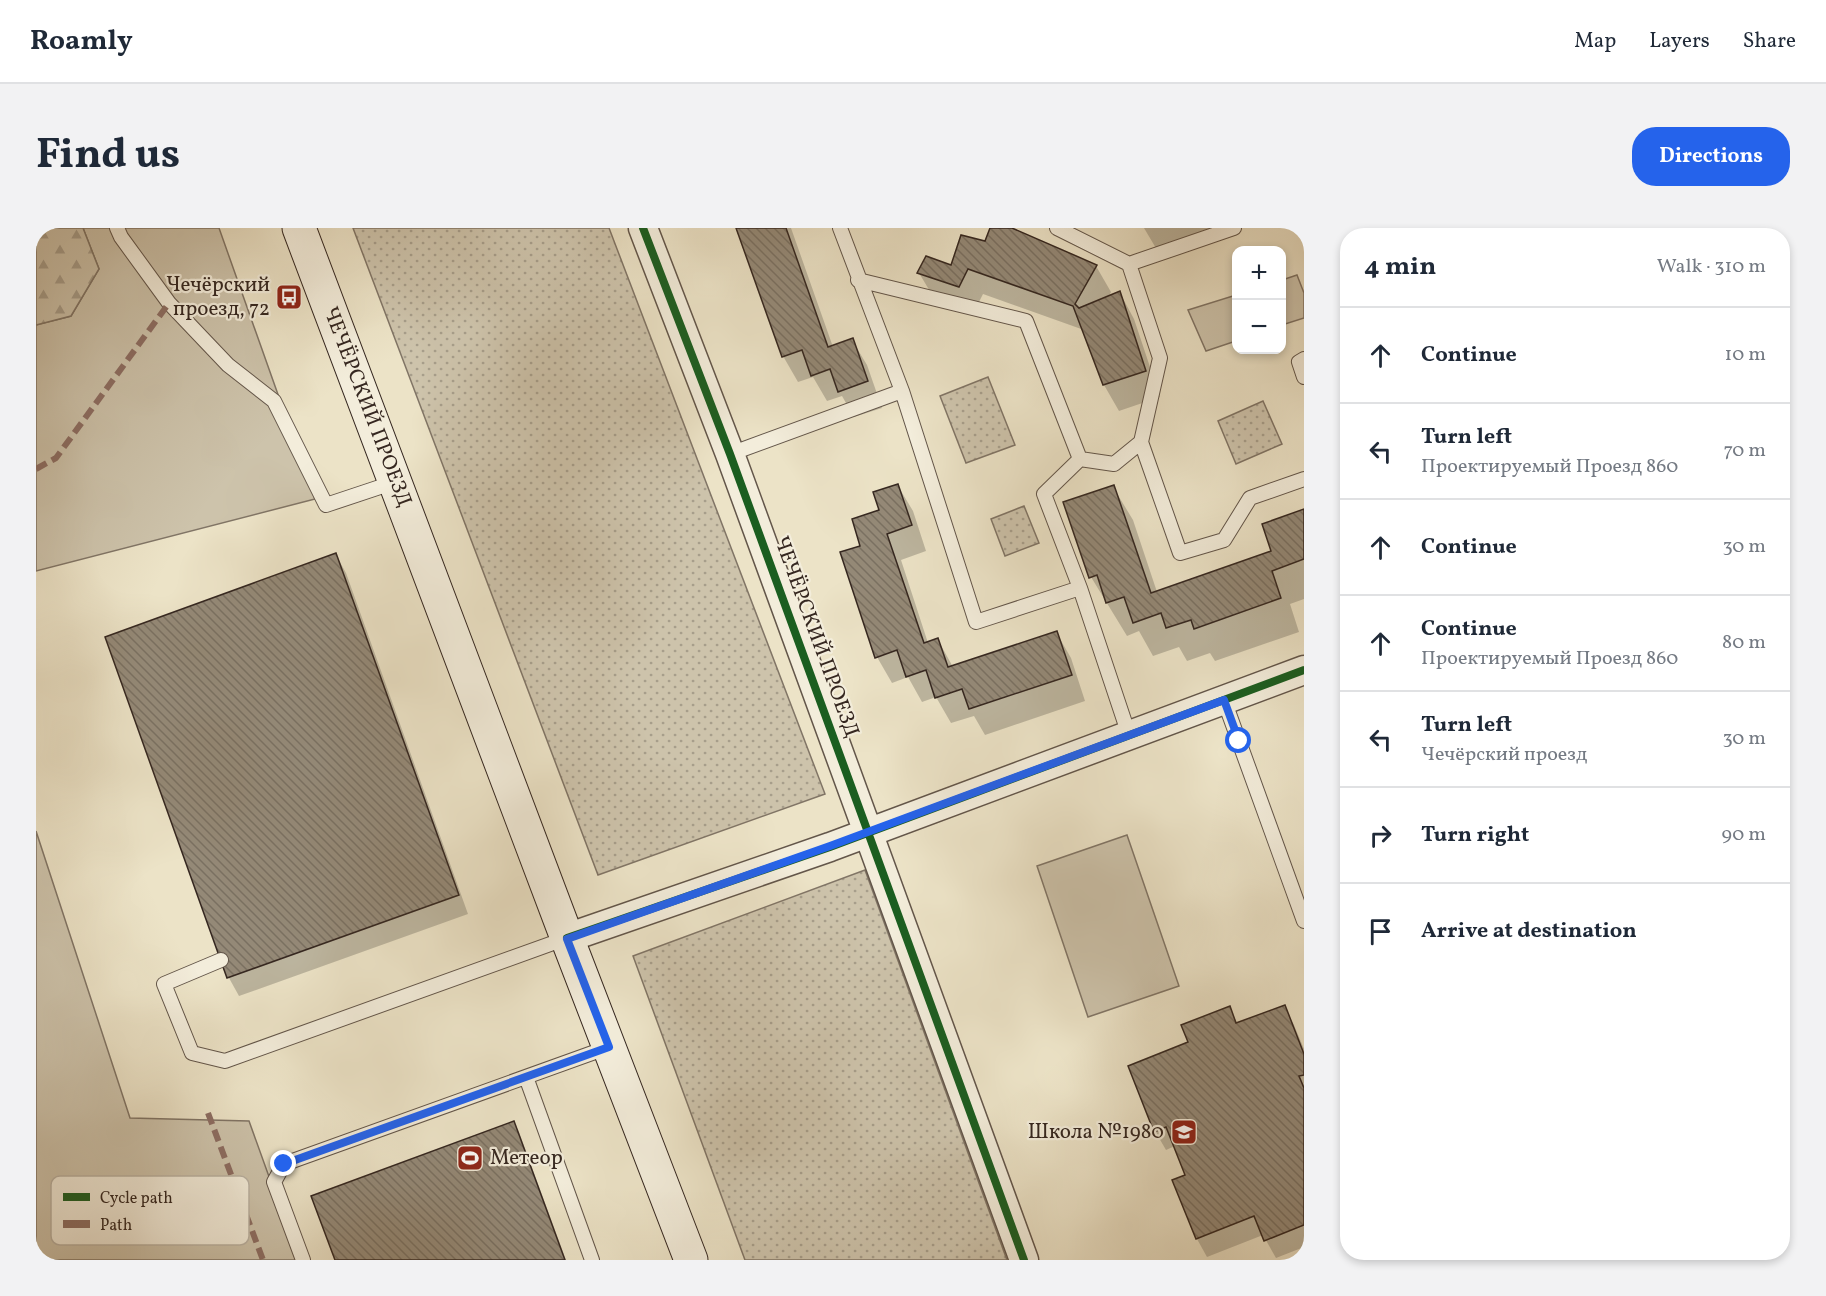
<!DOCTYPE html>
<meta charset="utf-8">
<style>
:root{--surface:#fff;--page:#f2f2f3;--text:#1f2937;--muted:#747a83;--line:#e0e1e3;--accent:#2563eb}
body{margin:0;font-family:Vollkorn,serif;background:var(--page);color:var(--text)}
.controls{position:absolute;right:18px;top:18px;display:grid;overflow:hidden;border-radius:12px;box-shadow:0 3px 9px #0003}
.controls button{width:54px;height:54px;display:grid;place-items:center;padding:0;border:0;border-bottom:2px solid var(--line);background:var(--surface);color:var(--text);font:30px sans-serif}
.stop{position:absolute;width:18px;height:18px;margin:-14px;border:4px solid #2563eb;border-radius:50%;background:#fff}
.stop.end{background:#2563eb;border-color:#fff;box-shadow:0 2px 6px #0008}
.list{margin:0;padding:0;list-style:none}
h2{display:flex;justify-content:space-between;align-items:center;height:78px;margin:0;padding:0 24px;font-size:26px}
h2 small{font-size:20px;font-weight:400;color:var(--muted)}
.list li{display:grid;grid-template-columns:39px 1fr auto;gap:18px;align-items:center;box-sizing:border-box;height:96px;padding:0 24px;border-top:2px solid var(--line)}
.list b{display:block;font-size:22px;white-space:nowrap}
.list p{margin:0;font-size:20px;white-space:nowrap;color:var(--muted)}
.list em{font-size:20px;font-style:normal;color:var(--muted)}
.icon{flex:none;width:33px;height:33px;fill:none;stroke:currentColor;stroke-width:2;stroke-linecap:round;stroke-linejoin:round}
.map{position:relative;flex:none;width:1268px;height:1032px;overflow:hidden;border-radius:24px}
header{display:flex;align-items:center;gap:36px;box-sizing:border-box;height:84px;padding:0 30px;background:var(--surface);border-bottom:2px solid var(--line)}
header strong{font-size:28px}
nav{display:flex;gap:33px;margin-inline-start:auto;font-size:21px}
.intro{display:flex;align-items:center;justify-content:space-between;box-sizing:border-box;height:144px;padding:0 36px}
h1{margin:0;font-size:42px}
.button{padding:15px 27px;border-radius:24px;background:var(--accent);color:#fff;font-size:21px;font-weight:700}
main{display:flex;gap:36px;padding:0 36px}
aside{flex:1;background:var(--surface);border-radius:24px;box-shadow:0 3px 9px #0003}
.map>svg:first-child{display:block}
</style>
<header>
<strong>Roamly</strong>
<nav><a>Map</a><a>Layers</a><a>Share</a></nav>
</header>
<div class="intro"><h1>Find us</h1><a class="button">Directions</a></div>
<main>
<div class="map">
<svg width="1268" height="1032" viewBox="0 0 1268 1032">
<defs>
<pattern id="forest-firs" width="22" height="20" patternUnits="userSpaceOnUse" patternTransform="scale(1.5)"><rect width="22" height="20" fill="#cdc3ab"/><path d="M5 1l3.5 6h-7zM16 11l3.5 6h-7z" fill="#a79e8b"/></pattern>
<pattern id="park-dots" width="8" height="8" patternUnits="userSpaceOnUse" patternTransform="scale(1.5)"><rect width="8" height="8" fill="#cdc3ab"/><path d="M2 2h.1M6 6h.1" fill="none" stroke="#a79e8b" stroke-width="1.8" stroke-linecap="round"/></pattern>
<pattern id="building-back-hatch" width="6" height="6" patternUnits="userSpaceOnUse" patternTransform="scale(1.5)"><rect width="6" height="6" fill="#948977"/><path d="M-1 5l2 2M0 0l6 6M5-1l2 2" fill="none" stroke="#7a7061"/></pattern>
</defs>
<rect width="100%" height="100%" fill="#ece3c7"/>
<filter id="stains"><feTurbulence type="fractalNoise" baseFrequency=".00333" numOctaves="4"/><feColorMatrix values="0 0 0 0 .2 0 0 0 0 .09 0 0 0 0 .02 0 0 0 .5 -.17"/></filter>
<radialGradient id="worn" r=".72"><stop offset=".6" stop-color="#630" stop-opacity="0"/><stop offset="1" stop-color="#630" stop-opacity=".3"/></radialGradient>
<path fill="#cdc3ab" stroke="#817566" stroke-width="1.5" d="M 47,0 L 183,0 L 279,271 L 0,343 L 0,97 L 35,88 L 63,41 Z
M 1261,47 L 1268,65 L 1268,90 L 1246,97 L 1246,52 Z
M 1200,67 L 1200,113 L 1170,123 L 1152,82 Z
M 0,603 L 94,890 L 213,893 L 263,1032 L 0,1032 Z
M 1091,607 L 1143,758 L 1052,789 L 1001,638 Z"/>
<path fill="url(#forest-firs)" stroke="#817566" stroke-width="1.5" d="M 0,0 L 47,0 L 63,41 L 35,88 L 0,97 Z"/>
<path fill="url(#park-dots)" stroke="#817566" stroke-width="1.5" d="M 317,0 L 573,0 L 789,566 L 562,647 Z
M 952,149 L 979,217 L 930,235 L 904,168 Z
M 1227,173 L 1246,216 L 1200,236 L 1182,193 Z
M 988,278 L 1003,315 L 969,328 L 955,291 Z
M 829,642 L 971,1032 L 709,1032 L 597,728 Z"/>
<path fill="#0003" d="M 702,0 L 755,0 L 797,119 L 816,112 L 831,137 L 846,180 L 818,189 L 806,168 L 791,173 L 777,149 L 762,154 L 747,128 Z
M 956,0 L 972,0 L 1060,38 L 1075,64 L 1072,70 L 1084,65 L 1098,91 L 1124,169 L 1083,183 L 1068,157 L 1048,102 L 947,66 L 938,84 L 898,70 L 883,45 L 916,39 L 950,15 Z
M 1108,0 L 1199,0 L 1124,27 Z
M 862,258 L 877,283 L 890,323 L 865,332 L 892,415 L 902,412 L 917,439 L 1020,404 L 1035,430 L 1049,473 L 949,507 L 938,488 L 915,495 L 900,469 L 886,474 L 872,449 L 856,455 L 841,429 L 826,319 L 845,283 Z
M 1077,259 L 1097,292 L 1121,364 L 1237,324 L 1268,283 L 1268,371 L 1254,376 L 1263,404 L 1179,433 L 1174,425 L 1151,433 L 1143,419 L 1117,428 L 1103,403 L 1091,408 L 1055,349 Z
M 300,327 L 310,345 L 432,686 L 203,768 L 193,750 L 71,410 Z
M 1248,778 L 1258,797 L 1268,821 L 1268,1019 L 1240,1030 L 1227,1007 L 1171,1029 L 1161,1011 L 1151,948 L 1139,918 L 1130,922 L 1119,903 L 1154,815 L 1193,780 L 1202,796 Z
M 478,895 L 483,904 L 530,1032 L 300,1032 Z"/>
<path fill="url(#building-back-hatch)" stroke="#352720" stroke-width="1.5" d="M 700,0 L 750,0 L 792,119 L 817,110 L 832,153 L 802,164 L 794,141 L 775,148 L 766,122 L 746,129 Z
M 954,0 L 976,0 L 1061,37 L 1039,76 L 1043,80 L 1084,63 L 1110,143 L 1067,157 L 1037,78 L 932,41 L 923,59 L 881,45 L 890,28 L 915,37 L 925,7 L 949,13 Z
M 862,256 L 876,297 L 851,306 L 888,415 L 902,410 L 912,439 L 1021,403 L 1036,447 L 933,481 L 926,461 L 899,470 L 890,442 L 870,449 L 861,422 L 839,430 L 804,324 L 824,318 L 816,291 L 843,282 L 837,264 Z
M 1078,257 L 1115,365 L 1235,323 L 1226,296 L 1268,281 L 1268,331 L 1236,343 L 1245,370 L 1158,401 L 1155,392 L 1130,400 L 1125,385 L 1097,395 L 1088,369 L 1070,375 L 1061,347 L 1053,350 L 1027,274 Z
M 300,325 L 423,667 L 191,750 L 69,409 Z
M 1249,777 L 1268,826 L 1268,847 L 1263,848 L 1268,860 L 1268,997 L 1228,1013 L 1218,988 L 1160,1011 L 1136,952 L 1149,947 L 1130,899 L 1118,904 L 1092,838 L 1152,814 L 1145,797 L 1194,778 L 1200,795 Z
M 478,893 L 529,1032 L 299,1032 L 275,968 Z"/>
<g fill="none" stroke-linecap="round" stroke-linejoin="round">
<defs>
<path id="service" d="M 81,0 L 85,9 L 133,75 L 192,137 L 238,173 L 290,277 L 359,254
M 804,0 L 866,163 L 940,394 L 1044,360 L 1093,507
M 1093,36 L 1198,0
M 822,52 L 990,93 L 1044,231 L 1078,236 L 1105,214 L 1124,130 L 1093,36 L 1021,0
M 1268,131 L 1263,134 L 1268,149
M 1105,214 L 1144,325 L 1188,312 L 1214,270 L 1268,251
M 694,226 L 866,163
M 1044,360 L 1008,266 L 1044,231
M 1188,472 L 1268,693
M 185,732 L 128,756 L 156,825 L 189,833 L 531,710
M 490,849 L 556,1032
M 267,1032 L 238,954 L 248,936 L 573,819"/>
<path id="minor" d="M 607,0 L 694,226 L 988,1032
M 531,710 L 794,619 L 1268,442"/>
<path id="secondary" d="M 263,0 L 531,710 L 655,1032"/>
</defs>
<use href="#service" stroke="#63564a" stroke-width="16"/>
<use href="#minor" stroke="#63564a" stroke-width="31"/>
<use href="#secondary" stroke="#352720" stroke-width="35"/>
<use href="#service" stroke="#f3eddb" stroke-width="14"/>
<use href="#minor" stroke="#f3eddb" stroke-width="28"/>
<use href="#secondary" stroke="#f3eddb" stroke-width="33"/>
<path stroke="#8d6e63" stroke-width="6" stroke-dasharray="12 6" stroke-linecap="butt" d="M 0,241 L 20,230 L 133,75
M 172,885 L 227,1032"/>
<defs>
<path id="cycleway" d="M 607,0 L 694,226 L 988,1032
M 531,710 L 794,619 L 1268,442"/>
</defs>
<use href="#cycleway" stroke="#f3eddb" stroke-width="11"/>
<use href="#cycleway" stroke="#1b5e20" stroke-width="8"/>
</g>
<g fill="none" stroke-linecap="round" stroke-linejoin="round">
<path stroke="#2563eb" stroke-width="8" d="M 248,936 L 573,819 L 531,711 L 794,618 L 1188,472 L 1203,513"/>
</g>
<defs>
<symbol id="bus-square" viewBox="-11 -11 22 22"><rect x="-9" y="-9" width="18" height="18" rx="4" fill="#8f2418" stroke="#f3eddb"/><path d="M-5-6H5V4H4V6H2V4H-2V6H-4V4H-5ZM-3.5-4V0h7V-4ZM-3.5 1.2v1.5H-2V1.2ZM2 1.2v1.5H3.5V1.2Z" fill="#fff"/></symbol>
<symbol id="school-square" viewBox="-11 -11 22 22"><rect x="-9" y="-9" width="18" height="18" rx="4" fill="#8f2418" stroke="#f3eddb"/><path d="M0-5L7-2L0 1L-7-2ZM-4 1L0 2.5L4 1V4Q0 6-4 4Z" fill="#fff"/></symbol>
<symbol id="stadium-square" viewBox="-11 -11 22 22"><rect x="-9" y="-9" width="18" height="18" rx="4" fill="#8f2418" stroke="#f3eddb"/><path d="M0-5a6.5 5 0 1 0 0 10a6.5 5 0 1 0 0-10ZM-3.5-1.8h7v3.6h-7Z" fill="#fff"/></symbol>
</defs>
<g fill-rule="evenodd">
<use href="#bus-square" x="238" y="54" width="30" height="30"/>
<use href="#school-square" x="1133" y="889" width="30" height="30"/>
<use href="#stadium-square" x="419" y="915" width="30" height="30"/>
</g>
<g text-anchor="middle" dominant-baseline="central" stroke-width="4.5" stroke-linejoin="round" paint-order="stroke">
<g font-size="21" fill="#352720" stroke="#f3eddb" text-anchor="end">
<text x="234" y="57">Чечёрский<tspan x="234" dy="24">проезд, 72</tspan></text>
<text x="1128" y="904">Школа №1980</text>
<text x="454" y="930" text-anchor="start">Метеор</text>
</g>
<g font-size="21" fill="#352720" stroke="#f3eddb">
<text transform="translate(331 179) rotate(69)">ЧЕЧЁРСКИЙ ПРОЕЗД</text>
<text transform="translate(780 409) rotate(70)">ЧЕЧЁРСКИЙ ПРОЕЗД</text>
</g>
</g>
<rect x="15" y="948" width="198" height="69" rx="9" fill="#f3eddb" stroke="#bab2a3" stroke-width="1.5"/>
<rect x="27" y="965" width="27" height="8" fill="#1b5e20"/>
<rect x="27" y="992" width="27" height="8" fill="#8d6e63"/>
<g font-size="16" fill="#352720">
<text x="64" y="975">Cycle path</text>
<text x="64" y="1002">Path</text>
</g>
<rect width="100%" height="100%" filter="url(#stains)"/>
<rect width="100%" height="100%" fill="url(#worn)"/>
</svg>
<div class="controls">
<button>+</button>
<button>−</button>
</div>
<div class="stop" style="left:1203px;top:513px"></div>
<div class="stop end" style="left:248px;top:936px"></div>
</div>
<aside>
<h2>4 min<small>Walk · 310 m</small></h2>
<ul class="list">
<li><svg class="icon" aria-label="ahead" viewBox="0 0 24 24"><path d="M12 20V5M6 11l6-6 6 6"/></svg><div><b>Continue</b></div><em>10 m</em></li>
<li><svg class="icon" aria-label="left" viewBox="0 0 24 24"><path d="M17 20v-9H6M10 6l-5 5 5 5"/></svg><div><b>Turn left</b><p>Проектируемый Проезд 860</p></div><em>70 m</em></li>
<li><svg class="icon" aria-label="ahead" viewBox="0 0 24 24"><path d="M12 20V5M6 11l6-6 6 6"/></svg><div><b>Continue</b></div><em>30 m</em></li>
<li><svg class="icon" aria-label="ahead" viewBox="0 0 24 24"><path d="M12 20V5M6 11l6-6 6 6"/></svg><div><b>Continue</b><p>Проектируемый Проезд 860</p></div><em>80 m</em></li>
<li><svg class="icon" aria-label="left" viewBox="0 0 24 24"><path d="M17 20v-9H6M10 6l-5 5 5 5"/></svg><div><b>Turn left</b><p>Чечёрский проезд</p></div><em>30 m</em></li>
<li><svg class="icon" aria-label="right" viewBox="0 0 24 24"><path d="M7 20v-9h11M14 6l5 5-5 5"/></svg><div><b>Turn right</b></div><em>90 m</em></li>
<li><svg class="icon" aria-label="arrive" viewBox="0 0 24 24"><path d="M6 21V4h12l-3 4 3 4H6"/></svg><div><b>Arrive at destination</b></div></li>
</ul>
</aside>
</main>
